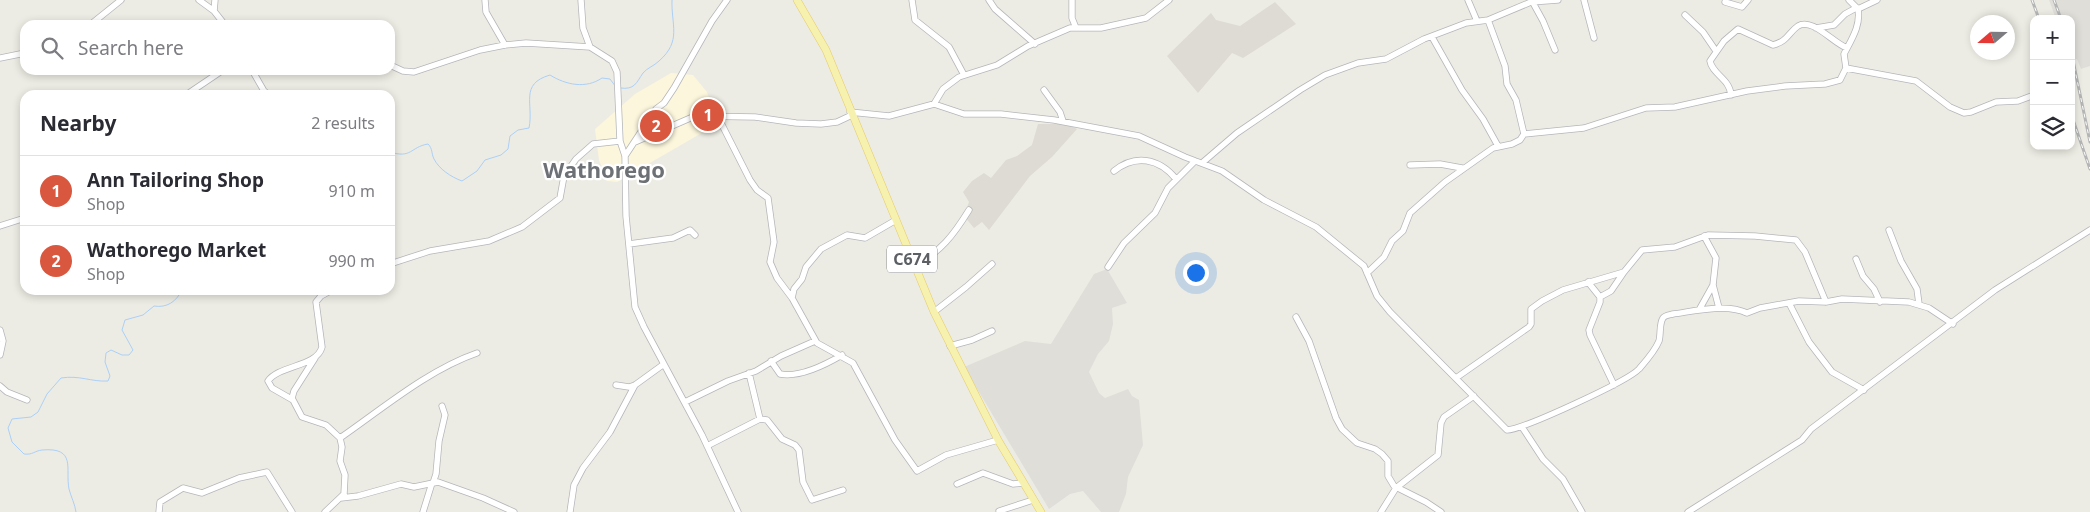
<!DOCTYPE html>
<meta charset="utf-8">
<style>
:root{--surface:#fff;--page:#f2f2f3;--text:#2b2b33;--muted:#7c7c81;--line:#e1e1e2;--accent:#d9573f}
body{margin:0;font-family:"Noto Sans",sans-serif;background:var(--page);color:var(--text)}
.controls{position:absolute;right:15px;top:15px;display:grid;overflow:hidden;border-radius:10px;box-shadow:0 2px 8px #0003}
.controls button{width:45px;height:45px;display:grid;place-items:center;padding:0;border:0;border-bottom:1px solid var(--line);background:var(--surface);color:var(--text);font:25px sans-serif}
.compass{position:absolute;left:1970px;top:15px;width:45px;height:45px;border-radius:50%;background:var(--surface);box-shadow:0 2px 8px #0003;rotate:250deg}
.you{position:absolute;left:1195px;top:272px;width:18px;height:18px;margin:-12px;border:4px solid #fff;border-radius:50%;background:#1a73e8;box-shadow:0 0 0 8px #1a73e833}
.badge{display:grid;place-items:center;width:32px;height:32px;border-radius:50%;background:var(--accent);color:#fff;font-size:16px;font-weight:700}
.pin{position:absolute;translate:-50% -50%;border:2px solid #fff;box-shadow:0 1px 5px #0006}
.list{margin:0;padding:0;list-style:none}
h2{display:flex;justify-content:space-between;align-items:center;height:65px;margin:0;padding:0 20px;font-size:21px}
h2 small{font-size:16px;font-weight:400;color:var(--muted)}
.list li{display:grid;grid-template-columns:32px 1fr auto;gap:15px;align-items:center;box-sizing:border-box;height:70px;padding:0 20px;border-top:1px solid var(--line)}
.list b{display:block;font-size:19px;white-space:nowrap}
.list p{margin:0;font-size:16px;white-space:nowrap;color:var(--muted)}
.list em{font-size:16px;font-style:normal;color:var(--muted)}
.icon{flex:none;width:28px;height:28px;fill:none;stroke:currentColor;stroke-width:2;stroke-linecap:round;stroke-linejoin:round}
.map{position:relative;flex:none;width:2090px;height:512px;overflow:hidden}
.search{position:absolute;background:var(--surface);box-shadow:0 2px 8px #0003;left:20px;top:20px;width:375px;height:55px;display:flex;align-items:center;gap:12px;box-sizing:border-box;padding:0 18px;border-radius:15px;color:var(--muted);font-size:19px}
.panel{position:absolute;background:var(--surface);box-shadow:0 2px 8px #0003;left:20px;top:90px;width:375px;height:205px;border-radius:15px}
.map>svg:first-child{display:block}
</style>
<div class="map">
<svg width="2090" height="512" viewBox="0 0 2090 512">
<rect width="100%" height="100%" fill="#edece4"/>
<path fill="#fbf6dc" d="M 671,73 L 693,75 L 707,92 L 719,123 L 617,182 L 607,181 L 599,160 L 595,129 L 635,94 Z"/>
<path fill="#dfded9" d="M 2049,0 L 2090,0 L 2090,66 L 2081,69 L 2077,59 L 2071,61 L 2071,19 L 2056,19 Z
M 1107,269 L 1127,303 L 1112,308 L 1113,324 L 1109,341 L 1098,354 L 1089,372 L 1099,393 L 1105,398 L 1128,389 L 1132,396 L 1139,400 L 1143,445 L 1128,477 L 1126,494 L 1119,512 L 1101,512 L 1083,491 L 1070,494 L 1049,509 L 964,367 L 1025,341 L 1051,344 L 1094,274 Z"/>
<path fill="#dddbd3" d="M 1275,2 L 1296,24 L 1243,58 L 1232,53 L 1198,93 L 1167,56 L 1211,13 L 1216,20 L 1240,26 Z
M 1038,124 L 1067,124 L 1077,129 L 1052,157 L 1030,176 L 989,230 L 982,222 L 974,228 L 964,216 L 969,202 L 963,192 L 972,181 L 984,173 L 991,178 L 1006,160 L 1017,156 L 1032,145 Z"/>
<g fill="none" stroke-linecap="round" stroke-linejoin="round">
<path stroke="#abd0f7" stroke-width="1" d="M 620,88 C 635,90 636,83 643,73 C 647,68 654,66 659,61 C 682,41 671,25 672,0
M 390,152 C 412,159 410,147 428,144 C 433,149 431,153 434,159 C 439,169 451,177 462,181 L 477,171 L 485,160 L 501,155 L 508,149 L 510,136 L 518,130 L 529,128 C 534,104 519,84 550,75 C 566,85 586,89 602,78 L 610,79 L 616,87
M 76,512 C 75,504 71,497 69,489 C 65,469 77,447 42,450 C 34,451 33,455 24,454 L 12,442 L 8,428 L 12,419 L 31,417 L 38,412 L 47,394 L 61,378 C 80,375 91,382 108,381 L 110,376 L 105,362 L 106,353 L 111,350 L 122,355 L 129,355 L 133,350 L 122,330 L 125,320 L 143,315 L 154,306 C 167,308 176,302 182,290"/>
<defs>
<path id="minor" d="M 199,0 L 214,11
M 215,0 L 214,11 L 225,25
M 485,0 L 486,12 L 505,45
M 581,0 L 583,28 L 590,47 L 612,61 L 617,72 L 620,141 L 625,156 L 626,216 L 635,307 L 644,327 L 702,435 L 738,512
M 912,0 L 915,20 L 949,47 L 964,75
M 989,0 L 995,9 L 1035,44
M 1072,0 L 1072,18 L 1076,28
M 1468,0 L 1477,21
M 1584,0 L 1594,38
M 1532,1 L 1543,21 L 1555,50
M 1725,2 L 1742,7 L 1748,0
M 1858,9 L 1877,0
M 1685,15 L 1703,32 L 1716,51
M 1488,20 L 1505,66 L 1507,84 L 1516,100 L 1524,134
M 90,25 L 121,0
M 1816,28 L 1834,25 L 1845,14 L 1856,8
M 1432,37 L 1462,90 L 1483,119 L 1498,146
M 0,58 L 25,53
M 390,65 L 403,71 L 414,72 L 480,50 L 505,45 L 526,43 L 590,47
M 1846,68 L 1916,81 L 1950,107 L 1964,113 L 1971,112 L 1996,102 L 2018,101 L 2034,95
M 252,70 L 264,91 L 269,95
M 1044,90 L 1060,112 L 1063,121
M 186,95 L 223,70
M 1731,95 C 1730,79 1712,74 1710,61 L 1724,41 L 1738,29 L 1773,45 C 1788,41 1788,33 1798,26 C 1812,17 1833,43 1847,48
M 934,104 L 943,89 L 959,77 L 997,65 L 1028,46 L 1070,28 L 1101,28 L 1146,18 L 1169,0
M 850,112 L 889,116 L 934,104 L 964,114 L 1001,114 L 1054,120 L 1139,136 L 1185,157 L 1222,171 L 1264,200 L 1316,227 L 1364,266 L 1377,296 L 1390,312 L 1507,430 C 1524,429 1628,381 1639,369 C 1646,361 1655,351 1659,341 C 1661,334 1659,324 1663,318 C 1665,315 1669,315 1673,314 C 1695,311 1727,303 1747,313 L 1760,308 L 1799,301 L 1826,302 L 1842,299 L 1909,302 L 1929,308 L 1953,324
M 718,117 L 750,180 L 757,190 L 768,198 L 774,242 L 770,262 L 777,278 L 792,298 L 817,343 L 853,363 L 895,440 L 917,471 L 946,455 L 998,440
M 635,142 L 695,116 L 755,117 L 796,123 L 821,124 L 837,122 L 852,115
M 625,156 L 656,109 L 664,103 L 674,88 L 712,21 L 727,0
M 1202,163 L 1237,133 L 1300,90 L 1325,75 L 1358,63 L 1386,59 L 1424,39 L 1453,28 L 1466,23 L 1488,20 L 1531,2 L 1558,0
M 1410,165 L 1440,164 L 1462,168
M 1114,171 C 1135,154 1159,158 1176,179
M 0,226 L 25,218
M 1889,230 L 1901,261 L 1917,289 L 1919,304
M 1704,236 L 1716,258 L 1713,285 L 1719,308
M 629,244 L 673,238 L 690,230 L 695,235
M 1856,259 L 1863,276 L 1874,289 L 1880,302
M 390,264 L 430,251 L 489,241 L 522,227 L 560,198 L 564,176 L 576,159 L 593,144 L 620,141
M 915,266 C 941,251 953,236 969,210
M 1108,267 L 1124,243 L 1155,213 L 1168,188 L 1195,161
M 1367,273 L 1384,257 L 1392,241 L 1403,231 L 1410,213 L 1445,182 L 1493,148 L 1512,144 L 1520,140 L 1524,134 L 1584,128 L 1646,108 L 1675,107 L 1747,91 L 1785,86 L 1825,84 L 1840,80 L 1846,68 L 1844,54 C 1851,40 1861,26 1858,9 L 1849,0
M 1588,282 L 1600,297 L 1600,302 L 1589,330 L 1590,335 L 1614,385
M 1600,297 L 1611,291 L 1624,272
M 792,298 L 794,289 L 802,279 L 806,267 L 821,249 L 847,235 L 865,238 L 896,220
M 1789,303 L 1809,342 L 1832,372 L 1864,390
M 1699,310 L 1713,285
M 934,312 L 966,287 L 992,264
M 1296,317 L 1309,341 L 1336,418 L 1342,429 L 1357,443 L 1375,449 L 1382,454 L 1388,461 L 1388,476 L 1394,486 L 1426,502 L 1441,512
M 0,330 L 3,341 L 0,355
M 950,346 L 972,340 L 992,331
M 771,361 L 780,374 C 800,378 825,365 842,355
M 749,373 L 760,419
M 1456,378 L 1529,327 L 1531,324 L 1531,309 L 1542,301 L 1563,290 L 1624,272 L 1642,250 L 1675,247 L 1708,235 L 1755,236 L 1796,240 L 1805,252 L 1826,302
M 616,385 L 629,387 L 635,385 L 664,364
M 0,386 L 7,392 L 27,400
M 292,398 L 294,391 L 315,358
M 685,402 L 728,381 L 756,371 L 781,356 L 815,341
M 1522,427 L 1543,459 L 1563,479 L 1582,512
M 340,438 C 382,409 428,370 477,353
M 707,446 L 760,419 L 767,420 L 782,439 L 795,445 L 799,450 L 803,482 L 812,500 L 843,490
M 433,483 L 436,474 L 439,441 L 445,415 L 442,406
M 957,484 L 983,473 L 1013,484 L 1023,483
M 341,498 L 358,496 L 401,484 L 414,487 L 438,482 L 483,498 L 514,512
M 999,511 L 1033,500
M 159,512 L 160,502 L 183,488 L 202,493 L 239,478 L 267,472 L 292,512
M 325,512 L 344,494 L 345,475 L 340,461 L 342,447 L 340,438 L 326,425 L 302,417 L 293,400 L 272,388 L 268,381 C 279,365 317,367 322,347 L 316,302 L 321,296 L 332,290
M 423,512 L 432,483
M 570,512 L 574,485 L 583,468 L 610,432 L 635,385
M 1381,512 L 1396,488 L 1438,455 L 1441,423 L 1444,417 L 1474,396
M 1688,512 L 1802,440 L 1811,429 L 1995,290 L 2090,230"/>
<path id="major" d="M 797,0 L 826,50 L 934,312 L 998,440 L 1041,512"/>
</defs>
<use href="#minor" stroke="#b5b6ba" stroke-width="7"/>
<use href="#major" stroke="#e4cb67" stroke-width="8"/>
<use href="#minor" stroke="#fff" stroke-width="5.5"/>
<use href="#major" stroke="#f7f1af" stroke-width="7"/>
<defs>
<path id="rail" d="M 2032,0 L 2039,19
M 2054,0 L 2061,19
M 2071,51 L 2090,142
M 2071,114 L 2090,169"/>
</defs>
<use href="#rail" stroke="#b4b5b5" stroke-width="3"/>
<use href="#rail" stroke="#fff" stroke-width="1" stroke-dasharray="4" stroke-linecap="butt"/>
</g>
<g text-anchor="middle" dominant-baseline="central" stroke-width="4.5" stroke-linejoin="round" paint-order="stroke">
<rect fill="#fff" stroke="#8d8f92" stroke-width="1" x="887" y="245.5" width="50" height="27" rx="4"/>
<g font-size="16" font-weight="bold" fill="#5c5f63">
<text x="912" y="259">C674</text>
</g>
<g font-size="22" font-weight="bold" fill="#6d7175" stroke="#fff">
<text x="604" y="169">Wathorego</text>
</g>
</g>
</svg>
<div class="controls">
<button>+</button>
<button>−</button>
<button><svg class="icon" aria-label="layers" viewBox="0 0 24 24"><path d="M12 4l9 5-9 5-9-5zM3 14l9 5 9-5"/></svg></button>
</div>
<svg class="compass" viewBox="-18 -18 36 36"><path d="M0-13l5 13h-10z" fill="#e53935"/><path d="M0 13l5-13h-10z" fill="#7c7c81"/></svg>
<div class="you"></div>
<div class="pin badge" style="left:708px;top:115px">1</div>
<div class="pin badge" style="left:656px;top:126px">2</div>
<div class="search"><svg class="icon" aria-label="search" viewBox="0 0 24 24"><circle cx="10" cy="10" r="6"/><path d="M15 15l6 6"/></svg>Search here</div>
<section class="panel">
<h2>Nearby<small>2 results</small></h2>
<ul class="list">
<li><span class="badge">1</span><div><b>Ann Tailoring Shop</b><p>Shop</p></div><em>910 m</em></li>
<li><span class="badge">2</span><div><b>Wathorego Market</b><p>Shop</p></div><em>990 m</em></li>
</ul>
</section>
</div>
